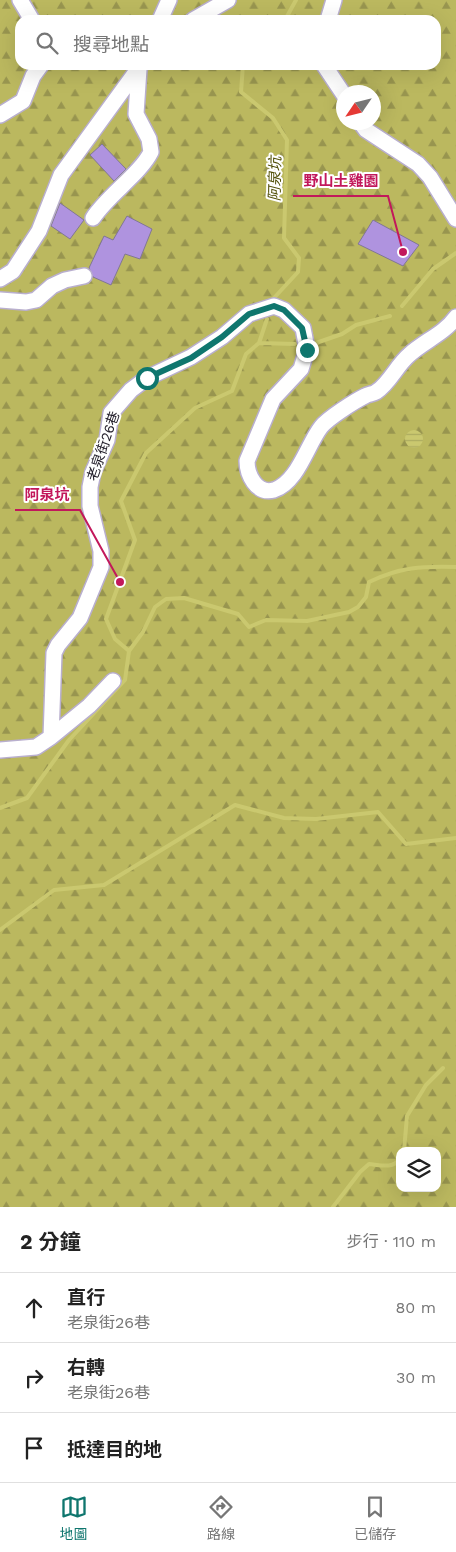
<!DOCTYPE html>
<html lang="zh-TW">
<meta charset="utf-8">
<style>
:root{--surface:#fff;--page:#f2f2f2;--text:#222;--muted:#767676;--line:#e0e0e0;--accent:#0f766e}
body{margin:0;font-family:"Work Sans","Noto Sans TC",sans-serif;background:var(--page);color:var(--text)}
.controls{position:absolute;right:15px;bottom:15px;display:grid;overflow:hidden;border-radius:10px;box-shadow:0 5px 20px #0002}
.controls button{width:45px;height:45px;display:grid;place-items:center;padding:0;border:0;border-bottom:1px solid var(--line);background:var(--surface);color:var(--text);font:25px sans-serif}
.compass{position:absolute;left:336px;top:85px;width:45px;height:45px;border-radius:50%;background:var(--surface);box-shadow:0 5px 20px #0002;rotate:235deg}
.stop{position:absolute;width:15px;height:15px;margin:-11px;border:4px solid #0f766e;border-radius:50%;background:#fff}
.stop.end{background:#0f766e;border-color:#fff;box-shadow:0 1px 5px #0008}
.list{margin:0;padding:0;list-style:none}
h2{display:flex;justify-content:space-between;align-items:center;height:65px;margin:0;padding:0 20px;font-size:21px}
h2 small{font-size:16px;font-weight:400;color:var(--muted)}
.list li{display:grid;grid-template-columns:32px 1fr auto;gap:15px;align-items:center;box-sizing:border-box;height:70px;padding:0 20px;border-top:1px solid var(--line)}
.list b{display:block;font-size:19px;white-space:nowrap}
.list p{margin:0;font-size:16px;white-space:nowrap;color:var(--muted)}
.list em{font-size:16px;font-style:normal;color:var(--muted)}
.icon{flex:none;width:28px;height:28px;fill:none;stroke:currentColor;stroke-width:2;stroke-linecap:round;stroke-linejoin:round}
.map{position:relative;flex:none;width:456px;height:1207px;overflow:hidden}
.search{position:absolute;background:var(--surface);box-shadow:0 5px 20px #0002;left:15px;right:15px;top:15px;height:55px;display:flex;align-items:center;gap:12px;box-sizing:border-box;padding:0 18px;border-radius:15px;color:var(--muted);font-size:19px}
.sheet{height:275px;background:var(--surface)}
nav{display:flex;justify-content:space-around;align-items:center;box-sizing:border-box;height:70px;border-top:1px solid var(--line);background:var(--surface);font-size:14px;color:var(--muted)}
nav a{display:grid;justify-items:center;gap:2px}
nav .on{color:var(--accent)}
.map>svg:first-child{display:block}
</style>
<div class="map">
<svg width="456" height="1207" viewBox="0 0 456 1207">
<defs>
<pattern id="forest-firs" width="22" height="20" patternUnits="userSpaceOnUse" patternTransform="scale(1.25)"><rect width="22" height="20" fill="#bbb85f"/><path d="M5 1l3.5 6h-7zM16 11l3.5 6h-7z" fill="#98954f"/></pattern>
<pattern id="water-rules" width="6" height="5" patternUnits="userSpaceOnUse" patternTransform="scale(1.25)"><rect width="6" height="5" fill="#cac86f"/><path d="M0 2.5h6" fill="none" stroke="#adac60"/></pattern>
</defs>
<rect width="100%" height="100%" fill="#e5dafb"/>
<path fill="url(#forest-firs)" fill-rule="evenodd" d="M 0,0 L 456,0 L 456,1207 L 0,1207 ZM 20,20 L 436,20 L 436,65 L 20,65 ZM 344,92 L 374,92 L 374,122 L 344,122 ZM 400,1151 L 437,1151 L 437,1188 L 400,1188 Z"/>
<path fill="url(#water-rules)" d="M405 439a9 9 0 1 1 18 0a9 9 0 1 1-18 0Z"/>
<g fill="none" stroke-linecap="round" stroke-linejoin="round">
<path stroke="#cac86f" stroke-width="4" d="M 285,20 L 296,0
M 243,65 L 241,92 L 273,118 L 287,140 L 284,238 L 299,258 L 298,272 L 273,299
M 402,306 L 433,269 L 456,253
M 259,343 L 295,344
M 313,344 L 342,334 L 356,325 L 390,316
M 129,651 L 143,632 L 155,607 L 166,599 L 184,598 L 238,614 L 249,627 L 266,620 L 307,621 L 349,612 L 358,607 L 366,597 L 369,582 C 400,567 422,566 456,567
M 0,808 L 27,798 L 69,740 L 125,680 L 129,651 L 115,639 L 106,619 L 135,540 L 121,501 L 146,453 L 195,408 L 232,391 L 246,354 L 259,343 L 267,319
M 0,930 L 54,890 L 104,885 L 235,805 L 284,818 L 316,819 L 378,812 L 406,844 L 456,838
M 404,1151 L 407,1116 L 426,1085 L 443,1068
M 333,1207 L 360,1172 L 369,1164 C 380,1165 393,1169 400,1159"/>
</g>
<path fill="#af93df" stroke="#817794" d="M 102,144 L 126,169 L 114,181 L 90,155 Z
M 60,203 L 84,220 L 70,239 L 51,226 Z
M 127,216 L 152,229 L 140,259 L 125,254 L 111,285 L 93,277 L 89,268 L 104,236 L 113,240 Z
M 373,220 L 419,245 L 403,266 L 358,244 Z"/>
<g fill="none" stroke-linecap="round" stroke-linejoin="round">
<defs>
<path id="minor" d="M 20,0 L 32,20
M 160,20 L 169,0
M 193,20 L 228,0
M 328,20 L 334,0
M 324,65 L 344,95
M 0,115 L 23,101 L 33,76 L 41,65
M 360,122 L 366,130 L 418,164 L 430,177 L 456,219
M 93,218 C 108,195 140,174 151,152 L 149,139 L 136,114 L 139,69
M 0,279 L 13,271 L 39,231 L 61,175 L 141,65
M 0,300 L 26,302 L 36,300 L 52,286 L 65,280 L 84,276
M 51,737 L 89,706 L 113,681
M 0,750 L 36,747 L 51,737 L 54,653 L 58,645 L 80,618 L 101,567 L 101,551 L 90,506 L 90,487 L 93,472 L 107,440 L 111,413 L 131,390 L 147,378 L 191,357 L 222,337 L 249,314 L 274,306 L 284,310 L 303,328 L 307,349 L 301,369 L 273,399 L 247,461 C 247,474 256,495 274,490 C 298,482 307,445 321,427 C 328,418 355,401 365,396 C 368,394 373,394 376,392 C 389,384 397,365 409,355 C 424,341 444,334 456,317"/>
</defs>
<use href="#minor" stroke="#b9afce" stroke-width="18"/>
<use href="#minor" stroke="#fff" stroke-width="15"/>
</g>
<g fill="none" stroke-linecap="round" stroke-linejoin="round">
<path stroke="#0f766e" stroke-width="6" d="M 147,378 L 191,358 L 222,337 L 249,314 L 274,306 L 284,310 L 302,328 L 307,350"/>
</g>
<g text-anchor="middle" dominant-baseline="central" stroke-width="4" stroke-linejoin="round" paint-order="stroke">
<g font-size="14" fill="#24202c" stroke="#fff">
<text transform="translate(103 446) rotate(-71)">老泉街26巷</text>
</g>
<g font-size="15" font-style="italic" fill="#514f08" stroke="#fff">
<text transform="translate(275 179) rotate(-89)">阿泉坑</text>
</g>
</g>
<path fill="none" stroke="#c2185b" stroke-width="2" d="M403 252L388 196H293M120 582L80 510H15"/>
<g fill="#c2185b" stroke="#fff" stroke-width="2">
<circle cx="403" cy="252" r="5"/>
<circle cx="120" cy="582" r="5"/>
</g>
<g font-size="15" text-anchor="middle" font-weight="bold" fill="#c2185b" stroke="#fff" stroke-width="4" stroke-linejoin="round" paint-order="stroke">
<text x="341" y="186">野山土雞園</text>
<text x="47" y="500">阿泉坑</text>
</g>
</svg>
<div class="controls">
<button><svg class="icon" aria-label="layers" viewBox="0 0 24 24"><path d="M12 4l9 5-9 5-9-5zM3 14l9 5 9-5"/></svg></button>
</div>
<svg class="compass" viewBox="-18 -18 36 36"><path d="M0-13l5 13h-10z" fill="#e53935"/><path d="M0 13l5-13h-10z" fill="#767676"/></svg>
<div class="stop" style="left:147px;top:378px"></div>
<div class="stop end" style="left:307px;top:350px"></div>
<div class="search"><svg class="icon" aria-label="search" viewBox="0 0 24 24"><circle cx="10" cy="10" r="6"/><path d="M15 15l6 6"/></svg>搜尋地點</div>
</div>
<section class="sheet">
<h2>2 分鐘<small>步行 · 110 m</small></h2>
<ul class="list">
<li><svg class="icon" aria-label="ahead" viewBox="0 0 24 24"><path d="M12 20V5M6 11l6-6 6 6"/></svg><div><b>直行</b><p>老泉街26巷</p></div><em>80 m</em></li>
<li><svg class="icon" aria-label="right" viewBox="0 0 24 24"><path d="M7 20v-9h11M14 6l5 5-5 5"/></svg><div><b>右轉</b><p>老泉街26巷</p></div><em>30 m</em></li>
<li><svg class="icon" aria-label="arrive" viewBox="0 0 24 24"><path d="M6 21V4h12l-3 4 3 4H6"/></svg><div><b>抵達目的地</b></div></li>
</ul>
</section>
<nav>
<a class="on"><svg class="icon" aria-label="map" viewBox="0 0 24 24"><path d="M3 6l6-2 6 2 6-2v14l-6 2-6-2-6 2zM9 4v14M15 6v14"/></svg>地圖</a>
<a><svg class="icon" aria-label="directions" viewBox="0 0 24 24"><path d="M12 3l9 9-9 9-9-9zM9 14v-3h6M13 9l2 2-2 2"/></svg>路線</a>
<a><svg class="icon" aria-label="saved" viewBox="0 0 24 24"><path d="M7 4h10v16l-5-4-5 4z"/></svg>已儲存</a>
</nav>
